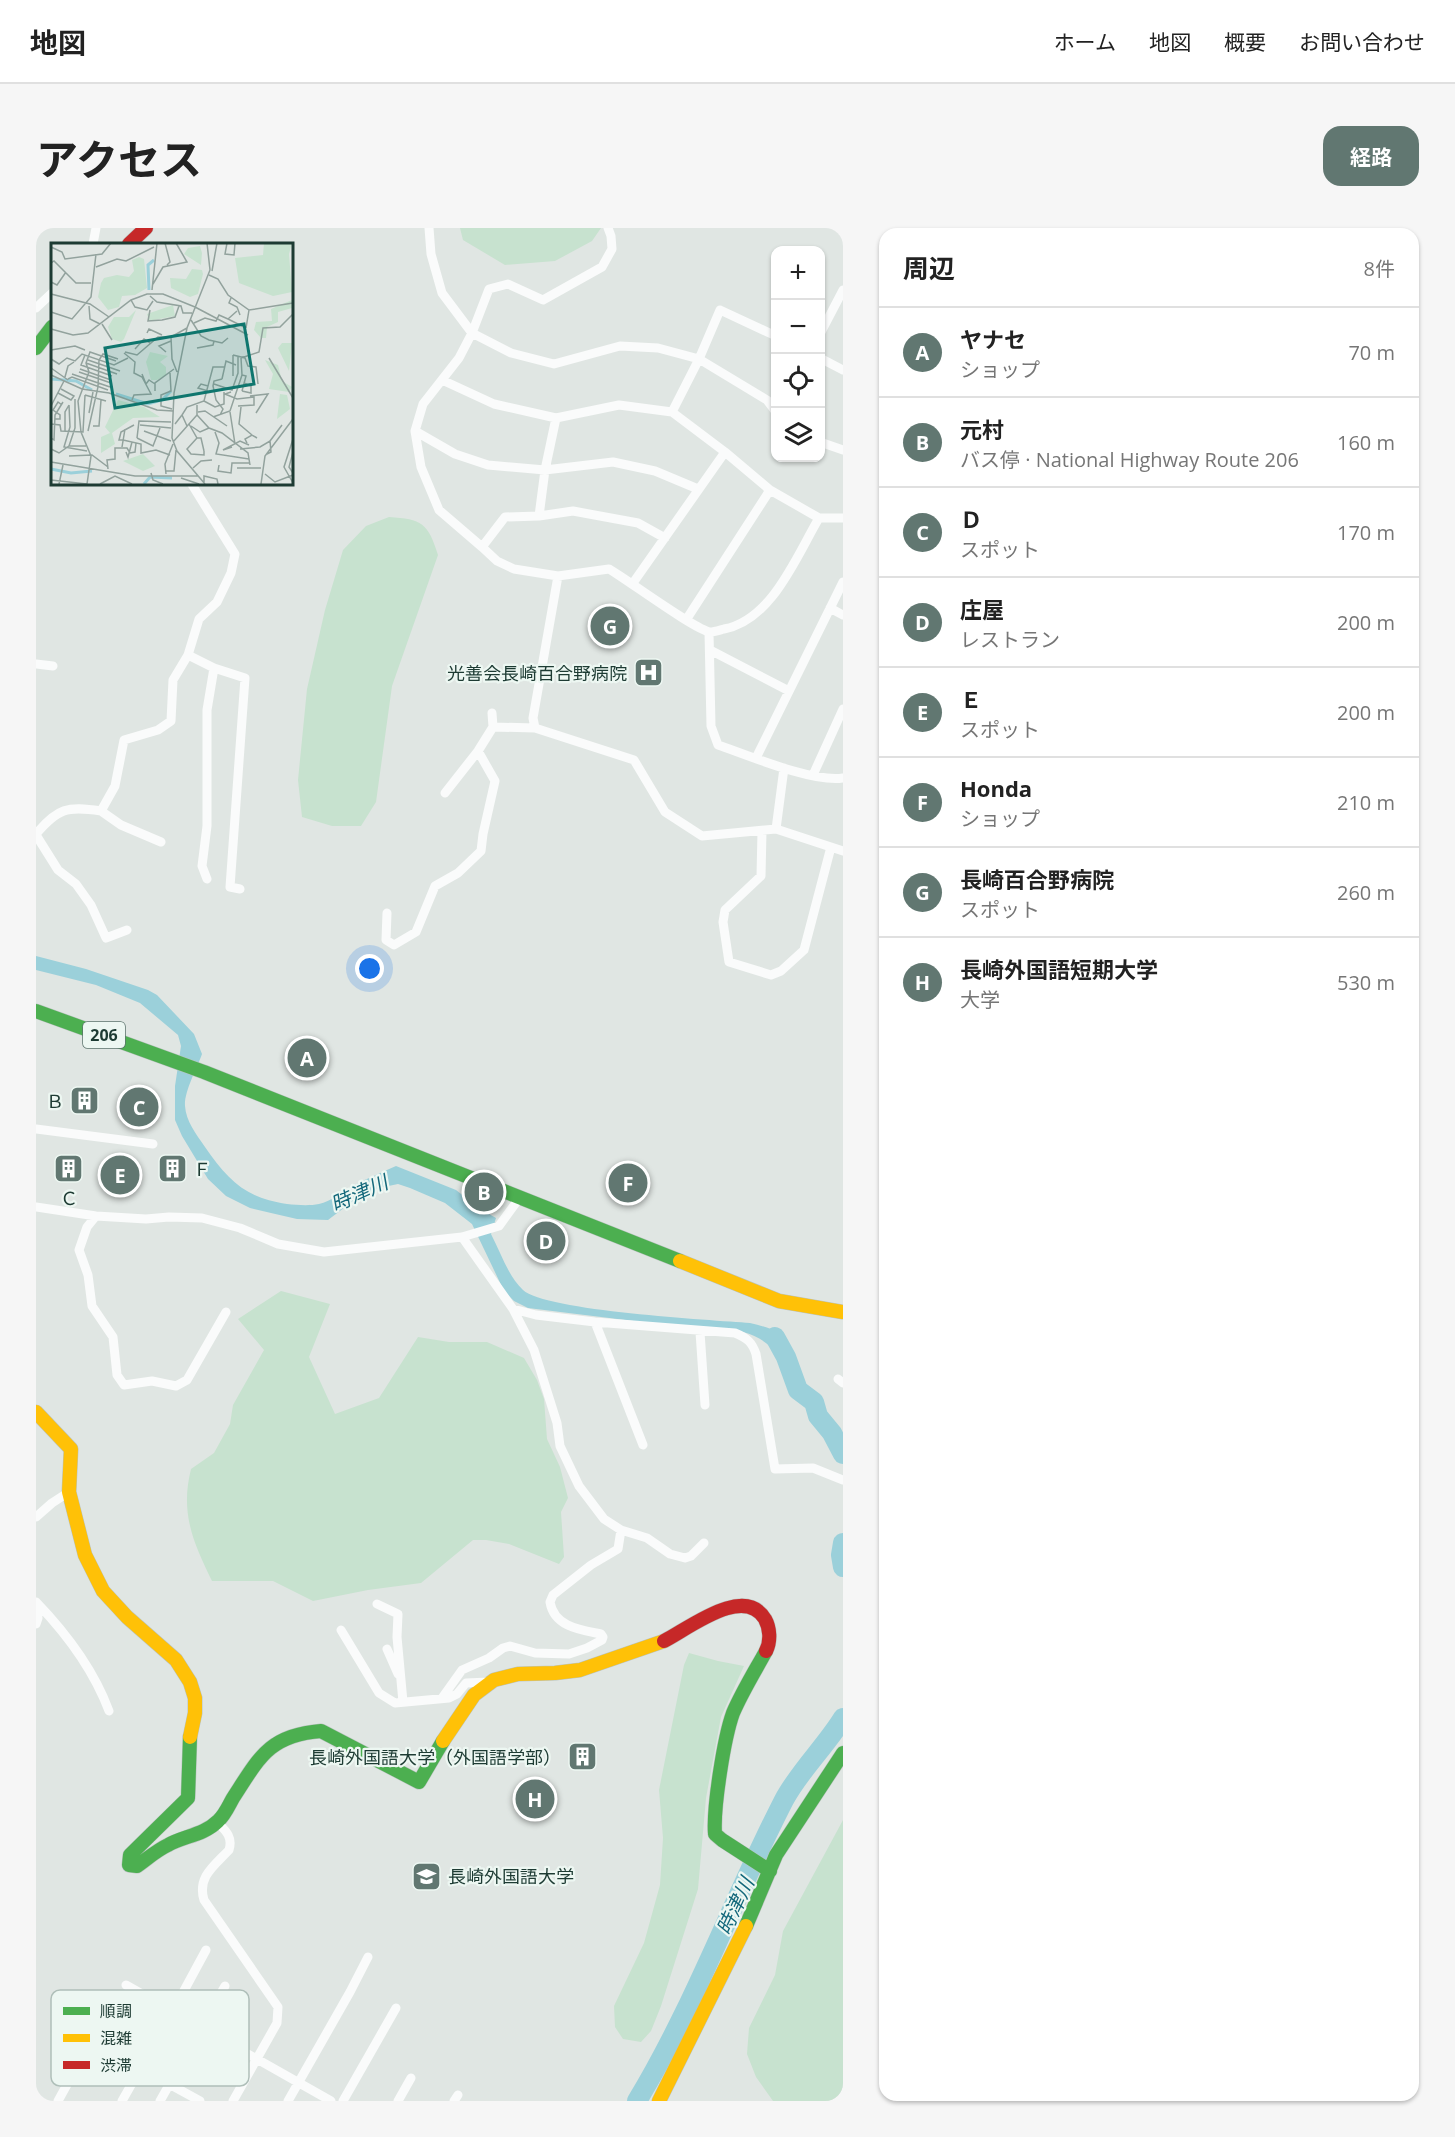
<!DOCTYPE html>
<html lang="ja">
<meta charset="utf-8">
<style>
:root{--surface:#fff;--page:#f6f6f6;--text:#222;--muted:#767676;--line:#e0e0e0;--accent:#617771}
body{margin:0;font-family:"Open Sans","Noto Sans JP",sans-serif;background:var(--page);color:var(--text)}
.controls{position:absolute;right:18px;top:18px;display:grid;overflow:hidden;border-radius:12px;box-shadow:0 2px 4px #0004}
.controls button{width:54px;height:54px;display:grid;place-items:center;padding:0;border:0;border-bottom:2px solid var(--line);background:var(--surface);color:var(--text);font:30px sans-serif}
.you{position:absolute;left:334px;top:741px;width:21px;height:21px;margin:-15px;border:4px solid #fff;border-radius:50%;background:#1a73e8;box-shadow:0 0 0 9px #1a73e833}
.badge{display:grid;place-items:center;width:39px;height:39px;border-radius:50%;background:var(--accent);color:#fff;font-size:20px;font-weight:700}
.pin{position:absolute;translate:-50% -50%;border:3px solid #fff;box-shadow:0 2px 6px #0006}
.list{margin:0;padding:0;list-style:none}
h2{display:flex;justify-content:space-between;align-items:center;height:78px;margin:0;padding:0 24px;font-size:26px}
h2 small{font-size:20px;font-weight:400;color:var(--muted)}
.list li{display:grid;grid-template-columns:39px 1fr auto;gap:18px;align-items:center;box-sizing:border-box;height:90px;padding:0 24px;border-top:2px solid var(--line)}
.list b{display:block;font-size:22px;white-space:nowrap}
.list p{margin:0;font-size:20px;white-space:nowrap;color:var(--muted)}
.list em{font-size:20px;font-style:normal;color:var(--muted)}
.icon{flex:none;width:33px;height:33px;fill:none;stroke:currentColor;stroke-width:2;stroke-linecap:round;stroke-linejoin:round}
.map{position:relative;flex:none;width:807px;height:1873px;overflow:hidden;border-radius:18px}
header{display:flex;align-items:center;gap:36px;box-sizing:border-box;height:84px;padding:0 30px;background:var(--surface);border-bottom:2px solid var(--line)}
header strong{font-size:28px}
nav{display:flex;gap:33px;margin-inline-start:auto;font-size:21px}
.intro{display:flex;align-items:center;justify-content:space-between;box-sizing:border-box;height:144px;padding:0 36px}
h1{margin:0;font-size:42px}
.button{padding:15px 27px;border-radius:18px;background:var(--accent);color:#fff;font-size:21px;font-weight:700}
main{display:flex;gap:36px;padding:0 36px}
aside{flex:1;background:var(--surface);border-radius:18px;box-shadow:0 2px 4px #0004}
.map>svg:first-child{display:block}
</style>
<header>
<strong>地図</strong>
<nav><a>ホーム</a><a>地図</a><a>概要</a><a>お問い合わせ</a></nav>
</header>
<div class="intro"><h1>アクセス</h1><a class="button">経路</a></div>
<main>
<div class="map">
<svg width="807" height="1873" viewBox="0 0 807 1873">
<rect width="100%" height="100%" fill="#e0e6e3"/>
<path fill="#c7e2cf" d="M 424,0 L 565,0 L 556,13 L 519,33 L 469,37 L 427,12 Z
M 353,289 C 386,291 392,295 402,327 L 356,458 L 340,574 L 325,598 L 296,598 L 266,589 L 262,552 L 271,461 L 289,382 L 307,322 L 330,298 Z
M 245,1063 L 294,1076 L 273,1129 L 299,1186 L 343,1170 L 382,1109 L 413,1114 L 451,1114 L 488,1130 L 501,1152 L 508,1171 L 511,1211 L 524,1239 L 532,1270 L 525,1284 L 528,1329 L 523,1336 L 473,1316 L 450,1312 L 437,1312 L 385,1355 L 332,1362 L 277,1373 L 237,1353 L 176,1353 C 157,1314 144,1285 155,1241 L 178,1225 L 194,1196 L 197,1177 L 228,1122 L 202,1091 Z
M 653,1425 L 682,1433 L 708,1438 L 685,1489 L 670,1570 L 662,1661 L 625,1778 L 615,1803 L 605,1814 L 587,1811 L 579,1799 L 578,1778 L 608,1715 L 624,1657 L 627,1610 L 623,1562 L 648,1437 Z
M 807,1592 L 807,1873 L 737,1873 L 720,1849 L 711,1826 L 713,1800 L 739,1747 L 747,1703 Z"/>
<path fill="#9bd0da" d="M 0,728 L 50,741 L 112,762 L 121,767 L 158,806 L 166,826 C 161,840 148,864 149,878 C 150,893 160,906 169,919 C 192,952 209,970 251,976 C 261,977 273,978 283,976 C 295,973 305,965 315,959 C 329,951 345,945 360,938 L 420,962 L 444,981 L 460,990 L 455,1006 C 465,1025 472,1048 487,1062 C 509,1083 676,1092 714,1095 C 727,1098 737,1101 748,1108 L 754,1130 L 748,1133 C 736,1118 725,1109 707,1104 L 622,1096 L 492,1080 L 478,1073 L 468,1063 L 436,996 L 409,975 L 374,960 L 362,956 L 343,960 L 321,970 L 292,992 L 261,991 L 235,985 L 214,980 L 190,968 L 172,951 L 146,908 L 139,892 L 139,858 L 145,818 L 142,807 L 104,775 L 60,757 L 0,742 Z"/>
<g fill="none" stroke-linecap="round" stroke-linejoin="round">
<path stroke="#9bd0da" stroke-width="20" d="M 739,1109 L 750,1129 L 762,1162 L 778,1174 L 782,1188 L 796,1205 L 807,1226
M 807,1315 L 805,1327 L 807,1339
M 601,1873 C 659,1777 697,1671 748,1572 C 764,1542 790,1518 807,1490"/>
<defs>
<path id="fast" d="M 0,120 L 16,99
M 0,783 L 168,844 L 644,1033
M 730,1423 C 719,1443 706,1464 697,1485 C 688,1510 677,1580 679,1606 L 686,1612 L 734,1643
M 154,1509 L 152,1570 L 94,1627 L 93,1637 L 101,1638 C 111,1631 121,1622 132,1617 C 148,1608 168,1607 182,1593 C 189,1587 193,1577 197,1570 C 223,1530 233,1507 285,1503 L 383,1554 L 407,1513
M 710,1698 L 740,1627 L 807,1525"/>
<path id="slow" d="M 644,1033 L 743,1073 L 807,1084
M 0,1184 L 35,1221 L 33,1264 L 49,1327 L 67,1363 L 91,1389 L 140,1432 L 154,1454 L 159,1470 L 159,1485 L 154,1509
M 407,1513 L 438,1467 L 458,1452 L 482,1446 L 519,1445 L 544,1442 L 628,1413
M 623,1873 L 710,1698"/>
<path id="jam" d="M 93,16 L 110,0
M 628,1413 C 652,1401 708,1356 729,1391 C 734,1400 735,1413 730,1423"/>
</defs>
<use href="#fast" stroke="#b9c3bf" stroke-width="15"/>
<use href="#slow" stroke="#b9c3bf" stroke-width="15"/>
<use href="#jam" stroke="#b9c3bf" stroke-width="15"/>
<path stroke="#fafbfb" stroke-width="9" d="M 393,0 L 395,26 L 406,65 L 436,105 L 475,125 L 518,136 L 584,118 L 622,120 L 663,131 L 731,172 L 740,184
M 57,16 L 60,0
M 0,80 L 16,65
M 784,106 L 807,62
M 784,130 L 807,142
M 406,152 L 458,176 L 520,190 L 583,177 L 636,184 L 689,224 L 734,262 L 783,290 L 807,290
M 636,184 L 663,131 L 684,82 L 740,108
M 520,190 L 509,242 L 503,288 L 469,289 L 446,319 L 461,333 L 478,341 L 522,348 L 573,341 C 592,352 659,402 674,404 C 678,404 684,402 688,401 C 736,392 760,329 783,290
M 379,203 L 419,226 L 452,237 L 509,242 L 577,234 L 619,243 L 662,261
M 784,214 L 807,222
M 503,288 L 537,283 L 602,295 L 629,310
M 446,319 L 403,282 L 385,239 L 379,203 L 387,176 L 423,130 L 436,105 L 453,61 L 472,56 L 507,72 L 566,39 L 576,21 L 575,8 L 572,0
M 522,348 L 497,490 L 499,500 L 598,532 L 629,584 L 666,608 L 740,601 L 807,623
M 597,355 L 689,224
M 794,380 L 807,387
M 650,392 L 734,262
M 673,404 L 675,498 L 682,517 C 711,527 778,555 807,550
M 674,422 L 753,463
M 152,427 L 178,440 L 209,450 L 194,659 L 204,661
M 0,436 L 17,438
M 457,499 L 499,500
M 720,530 L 807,354
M 777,547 L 807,481
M 409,565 L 442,523 L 457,499 L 456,485
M 65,583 L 85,597 L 125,614
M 740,601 L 748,540
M 726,603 L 725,648 L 689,682 L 687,694 L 693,734 L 735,747 L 745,743 L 768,722 L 795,619
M 0,606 C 22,580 31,578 65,583 L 79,558 L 88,512 L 122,502 L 135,493 L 137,452 L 152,427 L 163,391 L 181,374 L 195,345 L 199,326 L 155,255
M 0,607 L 22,642 L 40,656 L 55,677 L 70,710 L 91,702
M 171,651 L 166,638 L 171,598 L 171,482 L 178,440
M 351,685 L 350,712 L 358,717 L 380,704 L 399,658 L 422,645 L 445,623 L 447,606 L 459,553 L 442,523
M 0,901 L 117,916
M 0,979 L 60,988 L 110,991 L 133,989 L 166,990 L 204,1000 L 242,1016 L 288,1024 L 426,1009 L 463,998 L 484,969
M 60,988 L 51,999 L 43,1022 L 52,1047 L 56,1078 L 77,1109 L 81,1147 L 88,1157 L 116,1153 L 140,1158 L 151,1152 L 190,1084
M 426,1009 L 477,1081 L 498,1122 L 521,1195 L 524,1218 L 543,1258 L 568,1291 L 585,1302 L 611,1310 L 634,1326 L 649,1330 L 655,1328 L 668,1315
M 477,1081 L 500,1087 L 559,1094 L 699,1105 C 711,1110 716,1114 720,1126 L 739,1241 L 777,1240 L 807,1252
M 559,1094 L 607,1217
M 664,1104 L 669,1177
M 802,1151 L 807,1155
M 0,1289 L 16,1275 L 33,1264
M 0,1374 C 30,1405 58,1443 73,1483
M 341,1376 L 362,1386 L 361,1409 L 367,1474
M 0,1378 L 2,1390 L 0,1396
M 305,1402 L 343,1465 L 359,1475 L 413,1470 L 421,1466 L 430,1455 L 453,1454
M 351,1421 L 362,1446
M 406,1470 L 426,1442 L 453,1430 L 467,1420 L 474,1418 L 499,1425 L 533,1426 L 551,1420 L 566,1412 L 567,1409 L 565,1406 C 545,1402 518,1399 514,1374 L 517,1367 L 555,1337 L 582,1321 L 585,1302
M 181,1594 C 190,1603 197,1609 193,1622 C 178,1638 161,1649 168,1672 L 242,1779 L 241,1795 L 197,1873
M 90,1757 L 295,1873
M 22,1873 L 55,1813 L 164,1873
M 86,1873 L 137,1783 L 170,1722
M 124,1873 L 189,1758
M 252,1873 L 314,1764 L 332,1729
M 307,1873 L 360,1780
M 362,1873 L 375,1850
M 418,1873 L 422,1867"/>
<use href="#fast" stroke="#4caf50" stroke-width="14"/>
<use href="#slow" stroke="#ffc107" stroke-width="14"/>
<use href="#jam" stroke="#c62828" stroke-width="14"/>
</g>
<defs>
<symbol id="hospital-square" viewBox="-11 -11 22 22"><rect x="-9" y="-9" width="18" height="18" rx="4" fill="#617771" stroke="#edf7f2"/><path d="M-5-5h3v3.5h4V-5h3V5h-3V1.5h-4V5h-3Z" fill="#fff"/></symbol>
<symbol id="building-square" viewBox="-11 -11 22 22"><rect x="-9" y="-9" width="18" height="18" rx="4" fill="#617771" stroke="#edf7f2"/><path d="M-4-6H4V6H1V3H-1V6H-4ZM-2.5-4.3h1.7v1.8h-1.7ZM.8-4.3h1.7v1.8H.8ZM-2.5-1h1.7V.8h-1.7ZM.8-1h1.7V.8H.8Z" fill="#fff"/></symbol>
<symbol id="university-square" viewBox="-11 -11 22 22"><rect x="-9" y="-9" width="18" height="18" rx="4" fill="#617771" stroke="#edf7f2"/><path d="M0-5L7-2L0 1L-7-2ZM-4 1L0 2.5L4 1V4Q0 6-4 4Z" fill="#fff"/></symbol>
</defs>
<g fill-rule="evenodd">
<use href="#hospital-square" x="596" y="428" width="33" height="33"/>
<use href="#building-square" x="32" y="856" width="33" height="33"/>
<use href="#building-square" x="16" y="924" width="33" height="33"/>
<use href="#building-square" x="120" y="924" width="33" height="33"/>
<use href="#building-square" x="530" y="1512" width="33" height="33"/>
<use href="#university-square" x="374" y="1632" width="33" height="33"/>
</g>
<g text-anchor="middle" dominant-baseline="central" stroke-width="4.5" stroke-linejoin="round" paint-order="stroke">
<rect fill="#edf7f2" stroke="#5b736c" stroke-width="1.5" x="47" y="794" width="42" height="26" rx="4.5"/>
<g font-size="16" font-weight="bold" fill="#1d3b33">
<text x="68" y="807">206</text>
</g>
<g font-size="18" fill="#1d3b33" stroke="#edf7f2" text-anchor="end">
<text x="591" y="445">光善会長崎百合野病院</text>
<text x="28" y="873">Ｂ</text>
<text x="157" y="941" text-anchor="start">Ｆ</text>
<text x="33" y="970" text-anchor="middle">Ｃ</text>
<text x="525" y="1529">長崎外国語大学（外国語学部）</text>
<text x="412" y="1648" text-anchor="start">長崎外国語大学</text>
</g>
<g font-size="20" font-style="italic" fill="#13687b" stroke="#edf7f2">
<text transform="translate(323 965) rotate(-24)">時津川</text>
<text transform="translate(699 1678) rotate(-65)">時津川</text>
</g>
</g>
<g transform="translate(15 15)">
<rect width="242" height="242" fill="#e0e6e3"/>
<path d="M 213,0 L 241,0 L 238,11 L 241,49 L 222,53 L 188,40 L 184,15 L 212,12 ZM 149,3 L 151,10 L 150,22 L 133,11 L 137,5 ZM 88,14 L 93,16 L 96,45 L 84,52 L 71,53 L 68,64 L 57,67 L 47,54 L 50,40 L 53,35 L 66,32 L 78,34 L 83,28 L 81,17 ZM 141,26 L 151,27 L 152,31 L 147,51 L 139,54 L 120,45 L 119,35 L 135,36 ZM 241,57 L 241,65 L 227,69 L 227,79 L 216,84 L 215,95 L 210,95 L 203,87 L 205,79 L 221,78 L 220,66 ZM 122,62 L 124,73 L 98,78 L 96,71 ZM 85,67 L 73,96 L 70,99 L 61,96 L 57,84 L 63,74 L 78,74 ZM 231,100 L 241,100 L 238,128 L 227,105 ZM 99,109 L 117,113 L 109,119 L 115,124 L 115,132 L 106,137 L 100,137 L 95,119 ZM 214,117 L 227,122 L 231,138 L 241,144 L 238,149 L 218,146 L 222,131 ZM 229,151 L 236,152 L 239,166 L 226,176 ZM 67,157 L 93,164 L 109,174 L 82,175 L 61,190 L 64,201 L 50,210 L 50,194 L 59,190 L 54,184 ZM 92,211 L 104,223 L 92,228 L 72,218 Z" fill="#c7e2cf"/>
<path fill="none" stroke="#9bd0da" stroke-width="3" d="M 98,47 L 97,22 L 103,17M 0,136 L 25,138 L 41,147M 65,151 L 97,161 L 111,157 L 120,148M 0,226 L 20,230 L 41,228M 93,241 L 99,234 L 121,235"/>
<path fill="none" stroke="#92a29d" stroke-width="1.5" d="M 114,0 L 119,19 L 116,22M 176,0 L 174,11 L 183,12 L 184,0M 0,4 L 11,9 L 14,16 L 51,11 L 60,0M 0,20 L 3,18 L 25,40 L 40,40M 45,24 L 66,16 L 75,18 L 103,4M 161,28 L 166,0M 158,32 L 167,36 L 177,52 L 198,67 L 242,60M 0,39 L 6,42 L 15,29M 102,41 L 112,24 L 136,19 L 125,0M 101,47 L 106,0M 0,51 L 39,61 L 58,74M 99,53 L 106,59 L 130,63 L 132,70 L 141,70M 180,55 L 178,60 L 186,64 L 189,72M 80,57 L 84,64 L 96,67 L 102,58M 38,63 L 39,76 L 49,81M 144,64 L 197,92M 99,67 L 97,78 L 111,77 L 124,74 L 128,63M 186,68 L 177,76 L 195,85M 0,69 L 21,76 L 40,54 L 45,11M 140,77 L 150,93 L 158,97 L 171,100 L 177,95M 143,80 L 154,75 L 165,78 L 168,72 L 177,76M 51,81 L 61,97M 195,85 L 198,67M 0,86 L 22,92 L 37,90 L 80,57 L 96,51 L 112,51 L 144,64M 96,90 L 98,86 L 111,92M 120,94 L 121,116 L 126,129M 146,105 L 162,102 L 163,98M 84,106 L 93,96 L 99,100M 0,107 L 24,103 L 34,107M 74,109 L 86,112 L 107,94 L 120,94 L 136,85M 115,109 L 108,103 L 120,98M 73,110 L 84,119 L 83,130 L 91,134 L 100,151 L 83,152 L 81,157M 34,112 L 30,122 L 61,133M 182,112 L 194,115 L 197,123 L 205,124 L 207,141M 190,115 L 208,109 L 212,85 L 229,84 L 242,71M 190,115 L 191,132 L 195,133 L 191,148M 218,115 L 242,155M 0,116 L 8,121 L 16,115 L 24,118 L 31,111 L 63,122 L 77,115M 37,117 L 69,128M 35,120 L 66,131M 0,125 L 17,137M 29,126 L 60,137M 28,129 L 60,140M 119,130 L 120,148 L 110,152 L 110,163 L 121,166M 21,131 L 59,144M 91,131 L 95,141 L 98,137 L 104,141M 0,132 L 31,146 L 58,150 L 106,167 L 122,168M 182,133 L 182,112M 14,134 L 17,123 L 23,119M 17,136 L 21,134 L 57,147M 171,136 L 175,118 L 185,122M 163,141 L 181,147 L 187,130 L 187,113M 104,148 L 104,140 L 123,126M 157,148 L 147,145 L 150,141 L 157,143M 191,148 L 200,150 L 200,143 L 193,140M 180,149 L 174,151 L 186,156 L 203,154 L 203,162 L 187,163M 7,150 L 20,157 L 23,153 L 10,146M 34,152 L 55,158M 199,153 L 217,151 L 205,170M 153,158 L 164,164 L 173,161 L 173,149M 18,162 L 19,184 L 13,204 L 36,208M 0,163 L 13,138M 190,164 L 188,181 L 201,192M 147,169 L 154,168 L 176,183M 179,169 L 184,201M 38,170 L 42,149M 131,172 L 136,164 L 153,158 L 162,124 L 174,124M 146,172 L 158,185 L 171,190 L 197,210 L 199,222M 169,172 L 172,166 L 165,157 L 162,143 L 163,138 L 171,136M 162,174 L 179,168 L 191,132M 4,176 L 9,176 L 9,172 L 2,167 L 7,159 L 11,162M 0,181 L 9,182 L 10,188 L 32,189 L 34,152M 124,181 L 131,172 L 136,183M 138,181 L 146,195 L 150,195 L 153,208M 89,182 L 120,185M 42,183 L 48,183 L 50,157M 140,183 L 149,189 L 158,185M 37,188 L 47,144 L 48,117 L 52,111 L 67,116M 93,188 L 120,198M 14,189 L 14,169 L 18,162M 164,189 L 168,200 L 165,211 L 198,216M 0,195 L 3,197 L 4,172 L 12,159M 86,195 L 88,178 L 120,179M 86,195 L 102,203 L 109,185M 146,195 L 136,206 L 140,211 L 153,212 L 153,208M 242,196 L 233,224 L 242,240M 72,197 L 90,201 L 90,210 L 105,207 L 119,212M 72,197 L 68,197 L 70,189 L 83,182M 219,198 L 231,182M 122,199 L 146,172 L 146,162M 196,200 L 194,196 L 201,192 L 206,195M 18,203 L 24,185 L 24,156M 71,204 L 74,186M 181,204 L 172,207 L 189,198 L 198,202M 0,206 L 8,210 L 18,203 L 35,203M 189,206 L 209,204 L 219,198 L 220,209 L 216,211M 75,209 L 77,214 L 81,199M 242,209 L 238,224 L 242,230M 18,213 L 41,212 L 57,224M 0,219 L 84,233 L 147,233M 168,222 L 167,228 L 180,230 L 181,220 L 199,220M 142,225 L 150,218 L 161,217M 186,225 L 210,225M 57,226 L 56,217 L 64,216 L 64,205 L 76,205 L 79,210 L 84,209 L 85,200M 115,228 L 123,228 L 125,207M 100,230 L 102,237 L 112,241M 115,231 L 114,221 L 122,201M 214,231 L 224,239 L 242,232M 130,235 L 148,241M 0,237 L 36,241M 153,239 L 153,233 L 166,236 L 167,241M 8,241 L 12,222M 36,241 L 40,213 L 30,189 L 27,158 L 38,129 L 35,120 L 39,109 L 65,118M 49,241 L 64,233 L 81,241M 154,241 L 126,208 L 121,195 L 123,150 L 136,85 L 159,27 L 156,0M 210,241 L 214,213 L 242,176"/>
<path fill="#0f766e" fill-opacity="0.15" stroke="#0f766e" stroke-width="3" d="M 193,81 L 203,141 L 64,165 L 54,105 Z"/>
<rect width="242" height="242" fill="none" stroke="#1d3b33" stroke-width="3"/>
</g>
<rect x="15" y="1762" width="198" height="96" rx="9" fill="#edf7f2" stroke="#afbfb9" stroke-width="1.5"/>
<rect x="27" y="1779" width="27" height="8" fill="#4caf50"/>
<rect x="27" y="1806" width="27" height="8" fill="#ffc107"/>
<rect x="27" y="1833" width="27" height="8" fill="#c62828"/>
<g font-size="16" fill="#1d3b33">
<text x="64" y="1789">順調</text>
<text x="64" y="1816">混雑</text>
<text x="64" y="1843">渋滞</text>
</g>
</svg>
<div class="controls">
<button>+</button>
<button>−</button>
<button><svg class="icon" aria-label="locate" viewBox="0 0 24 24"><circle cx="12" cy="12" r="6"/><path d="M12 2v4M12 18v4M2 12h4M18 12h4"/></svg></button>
<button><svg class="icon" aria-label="layers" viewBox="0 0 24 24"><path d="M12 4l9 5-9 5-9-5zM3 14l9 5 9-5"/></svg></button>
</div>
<div class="you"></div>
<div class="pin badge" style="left:271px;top:830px">A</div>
<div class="pin badge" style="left:448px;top:964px">B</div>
<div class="pin badge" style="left:103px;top:879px">C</div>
<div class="pin badge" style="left:510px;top:1013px">D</div>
<div class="pin badge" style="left:84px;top:947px">E</div>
<div class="pin badge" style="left:592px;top:955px">F</div>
<div class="pin badge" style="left:574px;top:398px">G</div>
<div class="pin badge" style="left:499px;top:1571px">H</div>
</div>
<aside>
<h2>周辺<small>8件</small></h2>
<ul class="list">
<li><span class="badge">A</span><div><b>ヤナセ</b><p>ショップ</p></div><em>70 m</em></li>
<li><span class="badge">B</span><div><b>元村</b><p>バス停 · National Highway Route 206</p></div><em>160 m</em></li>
<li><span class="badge">C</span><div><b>Ｄ</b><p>スポット</p></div><em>170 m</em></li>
<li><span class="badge">D</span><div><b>庄屋</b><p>レストラン</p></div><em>200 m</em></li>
<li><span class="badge">E</span><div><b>Ｅ</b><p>スポット</p></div><em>200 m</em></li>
<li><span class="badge">F</span><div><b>Honda</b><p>ショップ</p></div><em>210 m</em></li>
<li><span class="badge">G</span><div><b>長崎百合野病院</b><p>スポット</p></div><em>260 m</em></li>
<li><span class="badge">H</span><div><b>長崎外国語短期大学</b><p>大学</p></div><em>530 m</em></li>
</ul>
</aside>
</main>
